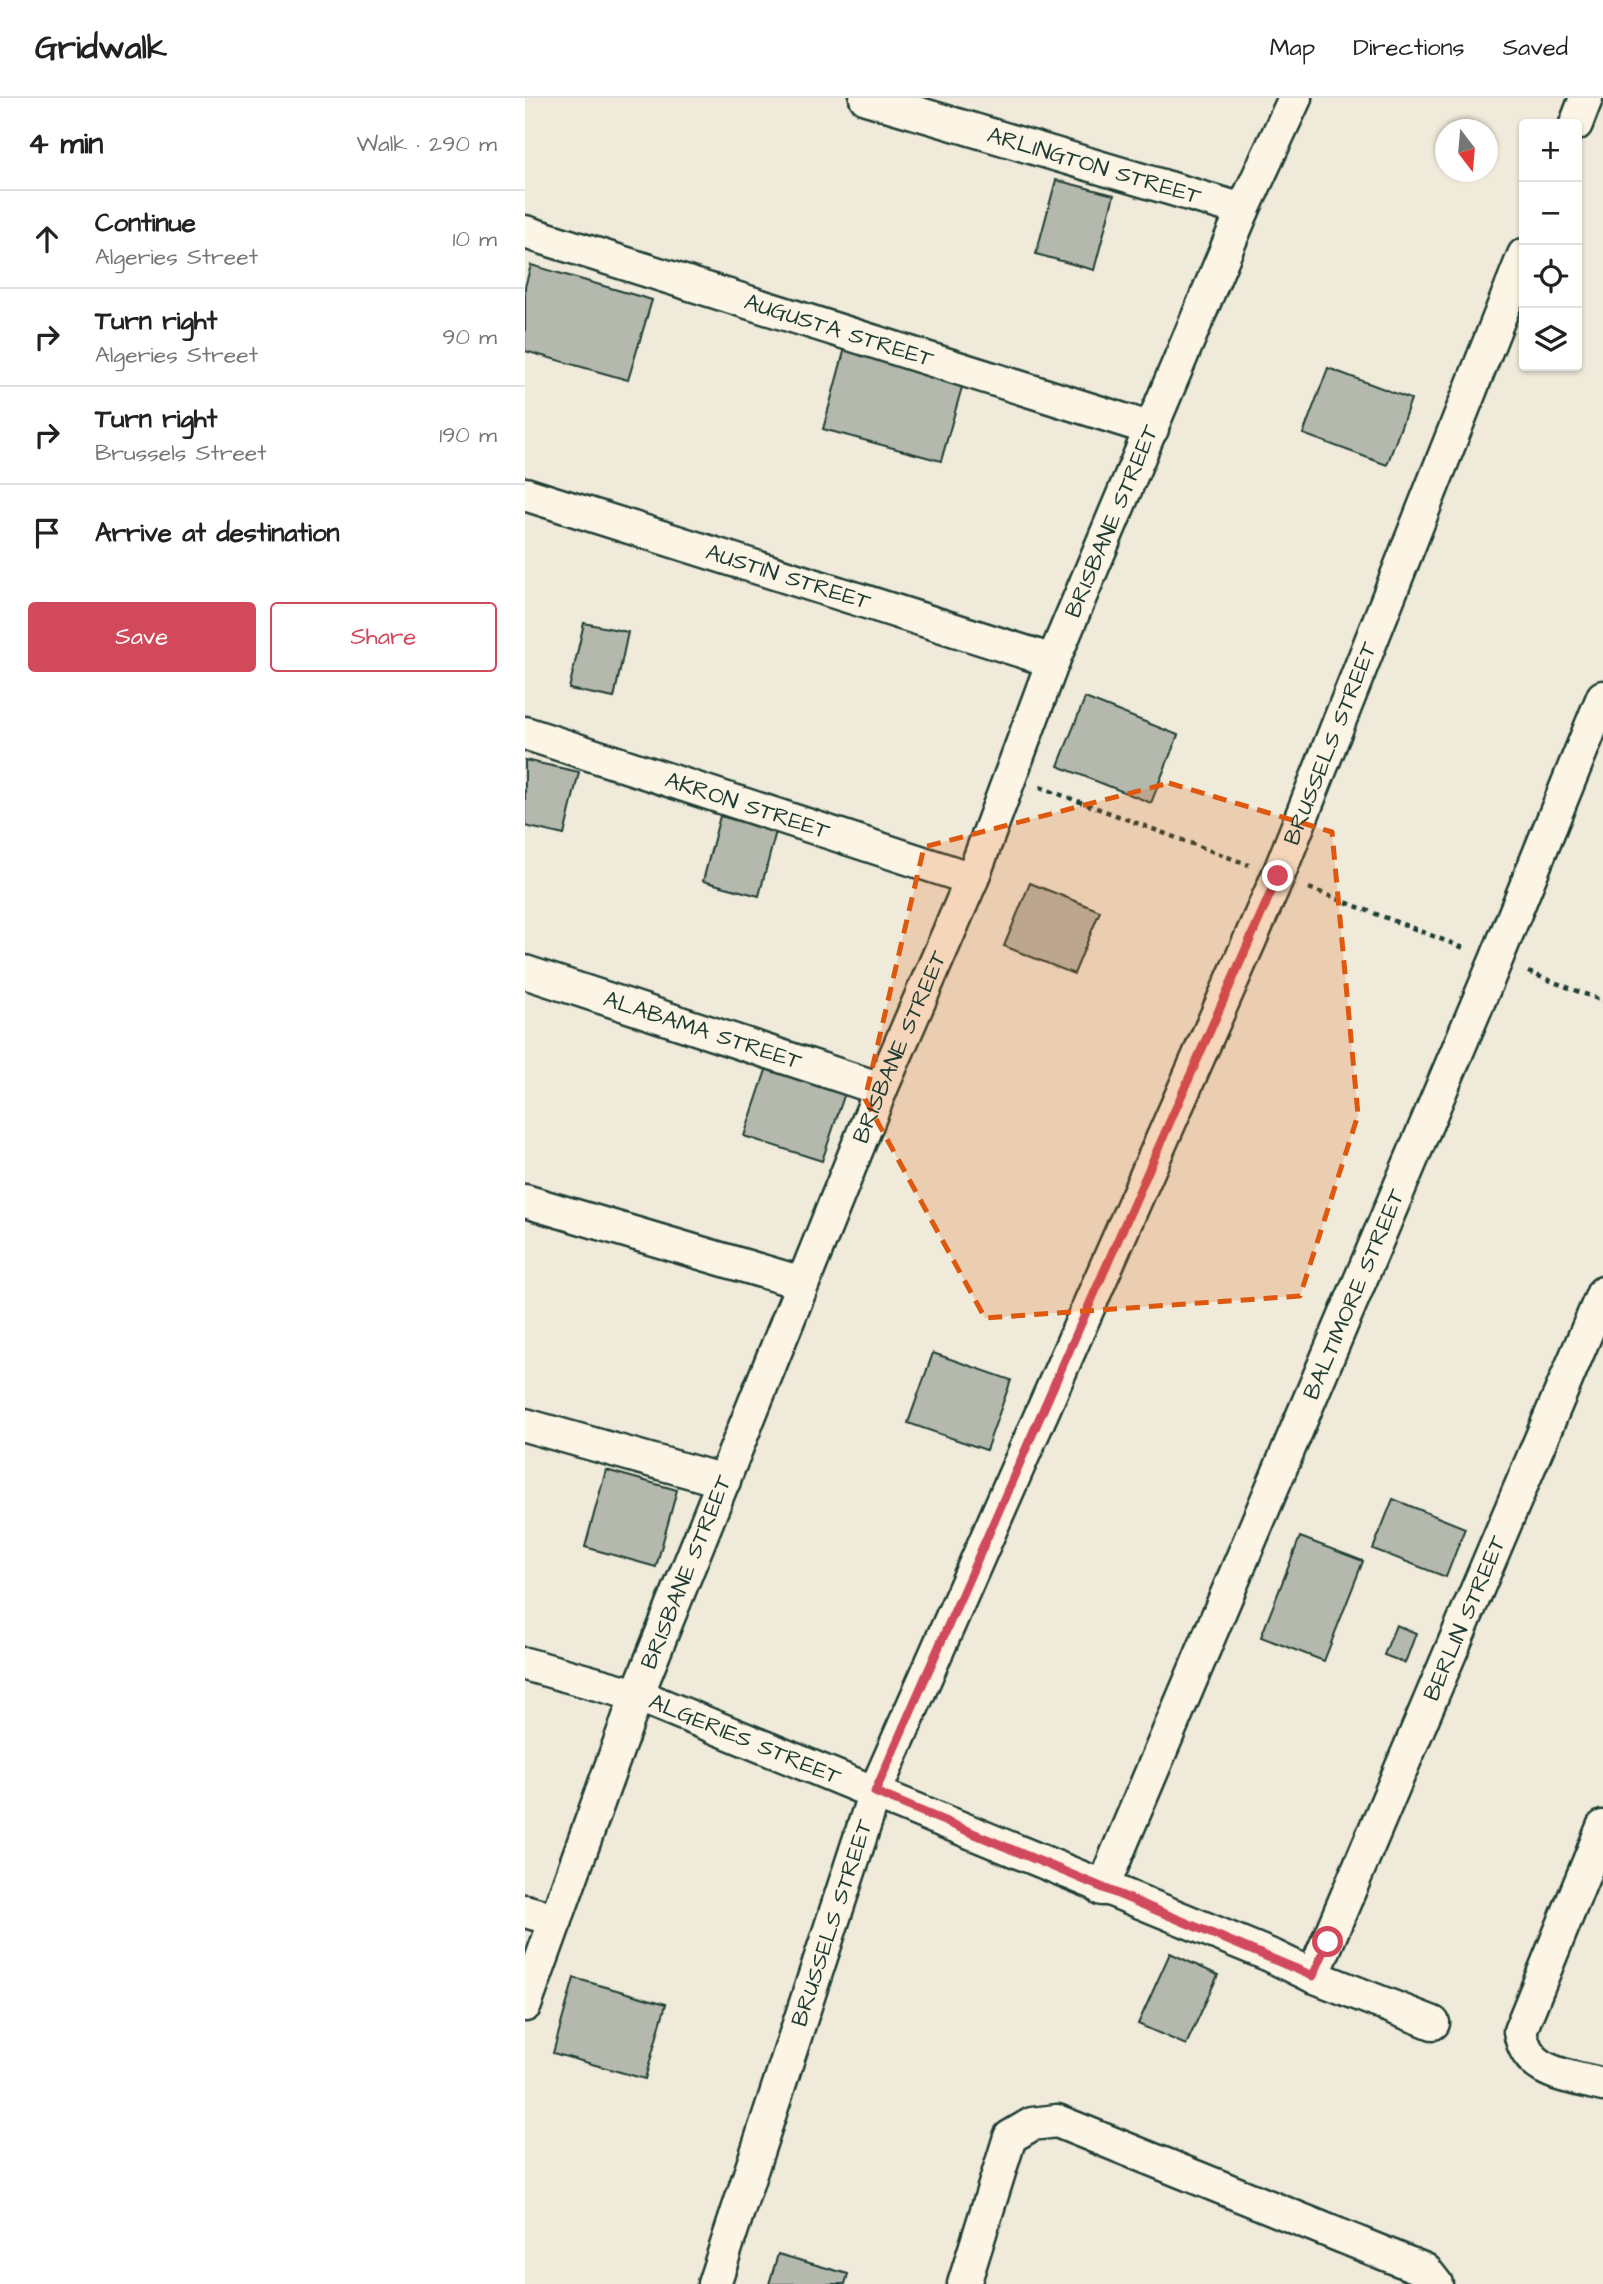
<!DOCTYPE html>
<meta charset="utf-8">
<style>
:root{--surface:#fff;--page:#f2f2f2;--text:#222;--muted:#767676;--line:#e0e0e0;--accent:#d1495b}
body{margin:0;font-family:"Architects Daughter",sans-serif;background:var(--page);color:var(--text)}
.controls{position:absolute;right:21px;top:21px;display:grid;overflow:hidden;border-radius:7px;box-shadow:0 2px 5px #0004}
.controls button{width:63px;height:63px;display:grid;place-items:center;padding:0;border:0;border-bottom:2px solid var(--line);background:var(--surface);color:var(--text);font:35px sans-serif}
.compass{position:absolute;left:910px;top:21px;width:63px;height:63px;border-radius:50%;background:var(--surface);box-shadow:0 2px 5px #0004;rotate:164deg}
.stop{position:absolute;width:21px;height:21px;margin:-16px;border:5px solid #d1495b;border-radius:50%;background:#fff}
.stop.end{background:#d1495b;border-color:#fff;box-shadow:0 2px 7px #0008}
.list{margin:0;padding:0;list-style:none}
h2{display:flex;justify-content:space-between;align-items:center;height:91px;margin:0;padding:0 28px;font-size:30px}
h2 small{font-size:23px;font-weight:400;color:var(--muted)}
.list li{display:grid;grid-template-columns:46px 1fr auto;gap:21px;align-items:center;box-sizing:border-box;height:98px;padding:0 28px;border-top:2px solid var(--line)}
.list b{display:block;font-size:26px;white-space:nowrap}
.list p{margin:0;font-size:23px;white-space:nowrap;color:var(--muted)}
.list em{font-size:23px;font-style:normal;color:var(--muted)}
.actions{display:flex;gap:14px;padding:21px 28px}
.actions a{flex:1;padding:16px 0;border:2px solid var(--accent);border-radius:7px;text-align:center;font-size:24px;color:var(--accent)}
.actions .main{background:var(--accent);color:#fff}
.icon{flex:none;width:38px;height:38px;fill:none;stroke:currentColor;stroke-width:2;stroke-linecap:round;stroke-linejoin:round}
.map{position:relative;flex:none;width:1078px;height:2186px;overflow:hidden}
header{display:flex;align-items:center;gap:42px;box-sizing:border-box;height:98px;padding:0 35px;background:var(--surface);border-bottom:2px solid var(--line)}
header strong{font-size:33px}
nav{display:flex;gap:38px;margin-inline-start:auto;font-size:24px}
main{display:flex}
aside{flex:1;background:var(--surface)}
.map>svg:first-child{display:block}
</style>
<header>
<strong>Gridwalk</strong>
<nav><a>Map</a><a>Directions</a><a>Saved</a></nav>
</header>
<main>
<aside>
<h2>4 min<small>Walk · 290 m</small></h2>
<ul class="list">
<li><svg class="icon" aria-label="ahead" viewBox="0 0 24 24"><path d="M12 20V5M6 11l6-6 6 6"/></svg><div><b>Continue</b><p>Algeries Street</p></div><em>10 m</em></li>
<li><svg class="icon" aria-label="right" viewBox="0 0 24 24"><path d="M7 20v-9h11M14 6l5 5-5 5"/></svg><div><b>Turn right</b><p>Algeries Street</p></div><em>90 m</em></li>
<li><svg class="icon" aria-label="right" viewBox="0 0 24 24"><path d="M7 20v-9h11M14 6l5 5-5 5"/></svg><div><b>Turn right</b><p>Brussels Street</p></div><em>190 m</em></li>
<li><svg class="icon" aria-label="arrive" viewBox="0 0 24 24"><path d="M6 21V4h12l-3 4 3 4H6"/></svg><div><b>Arrive at destination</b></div></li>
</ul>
<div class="actions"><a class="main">Save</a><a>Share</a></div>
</aside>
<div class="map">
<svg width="1078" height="2186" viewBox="0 0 1078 2186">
<rect width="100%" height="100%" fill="#efeada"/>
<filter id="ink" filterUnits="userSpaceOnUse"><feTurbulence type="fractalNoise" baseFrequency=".0143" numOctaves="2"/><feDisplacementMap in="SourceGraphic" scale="14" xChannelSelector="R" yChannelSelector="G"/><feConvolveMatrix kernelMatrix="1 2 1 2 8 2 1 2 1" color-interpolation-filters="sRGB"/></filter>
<g filter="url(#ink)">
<path fill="#b5b9ad" stroke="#1f3d34" stroke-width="2" d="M 531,82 L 589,97 L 569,172 L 511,156 Z
M 6,167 L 127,202 L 103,282 L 0,253 L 0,189 Z
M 320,250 L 439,282 L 416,363 L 298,331 Z
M 803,270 L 886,301 L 862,367 L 778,336 Z
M 59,525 L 103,534 L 89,600 L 44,591 Z
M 560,600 L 653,637 L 626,705 L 533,668 Z
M 0,662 L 54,674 L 39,737 L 0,728 Z
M 195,718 L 251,733 L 234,798 L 178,783 Z
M 505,785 L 575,813 L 549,876 L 479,848 Z
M 243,966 L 321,992 L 297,1063 L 219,1038 Z
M 408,1255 L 486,1282 L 461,1352 L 383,1325 Z
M 81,1372 L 152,1392 L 131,1469 L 60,1449 Z
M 868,1401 L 940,1430 L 921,1479 L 848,1451 Z
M 775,1439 L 838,1463 L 799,1563 L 736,1539 Z
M 871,1527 L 891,1535 L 880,1565 L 859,1557 Z
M 645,1855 L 693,1877 L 661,1947 L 613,1926 Z
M 49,1880 L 141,1906 L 120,1981 L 28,1955 Z
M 253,2156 L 323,2176 L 320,2186 L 244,2186 Z"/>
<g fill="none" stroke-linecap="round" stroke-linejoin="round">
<defs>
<g id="street">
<path id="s1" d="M 341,0 L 718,112"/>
<path d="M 1051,26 L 1061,0"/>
<path id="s2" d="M 0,134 L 627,331"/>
<path id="s3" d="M 0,396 L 528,563"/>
<path id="s4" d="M 0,635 L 447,781"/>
<path id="s5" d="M 0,874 L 356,991"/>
<path d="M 0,1103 L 277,1185"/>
<path d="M 0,1327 L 199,1383"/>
<path id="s6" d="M 0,1566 L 112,1597 L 747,1858 L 788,1878 L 1078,1195"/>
<path d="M 1078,1729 L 995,1933 C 1002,1977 1041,1977 1078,1987"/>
<path id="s7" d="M 577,1791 L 971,862 L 1078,599"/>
<path d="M 0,1813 L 31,1822"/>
<path d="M 788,1878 L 908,1925"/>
<path id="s8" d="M 0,1907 L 112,1597 L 356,991 L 447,781 L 528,563 L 718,112 L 770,0"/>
<path id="s9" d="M 189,2186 L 350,1694 L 753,778 L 999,157"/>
<path d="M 439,2186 L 485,2039 L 507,2026 L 532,2023 L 900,2172 L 911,2186"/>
</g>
</defs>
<use href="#street" stroke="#1f3d34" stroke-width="37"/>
<path stroke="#1f3d34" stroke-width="4.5" stroke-dasharray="5 5" stroke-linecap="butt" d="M 515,689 L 724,767
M 784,790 L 939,850
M 1003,874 L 1078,903"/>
<use href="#street" stroke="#fcf5e5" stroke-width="32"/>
</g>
</g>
<g fill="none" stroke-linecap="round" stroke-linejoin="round" filter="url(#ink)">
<path stroke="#d1495b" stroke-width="9" d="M 753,778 L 350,1694 L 788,1878 L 803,1844"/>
</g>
<path fill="#de580e" fill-opacity="0.2" stroke="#de580e" stroke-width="5" stroke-dasharray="14 9" stroke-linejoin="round" d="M 644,685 L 807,734 L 833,1017 L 775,1198 L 460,1220 L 340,1001 L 399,749 Z"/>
<g text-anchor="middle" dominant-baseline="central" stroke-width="7" stroke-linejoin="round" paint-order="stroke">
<g font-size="23" fill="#1f3d34" stroke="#fcf5e5">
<text stroke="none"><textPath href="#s1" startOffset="238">ARLINGTON STREET</textPath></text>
<text stroke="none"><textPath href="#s2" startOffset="329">AUGUSTA STREET</textPath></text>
<text stroke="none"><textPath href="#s8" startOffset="1596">BRISBANE STREET</textPath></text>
<text stroke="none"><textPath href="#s3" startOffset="276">AUSTIN STREET</textPath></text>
<text stroke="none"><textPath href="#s9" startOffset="1661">BRUSSELS STREET</textPath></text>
<text stroke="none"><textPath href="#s4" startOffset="234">AKRON STREET</textPath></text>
<text stroke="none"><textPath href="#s5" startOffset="187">ALABAMA STREET</textPath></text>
<text stroke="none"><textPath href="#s8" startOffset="1029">BRISBANE STREET</textPath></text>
<text stroke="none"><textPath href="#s7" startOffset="646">BALTIMORE STREET</textPath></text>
<text stroke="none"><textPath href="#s8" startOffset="462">BRISBANE STREET</textPath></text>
<text stroke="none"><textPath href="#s6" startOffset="1237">BERLIN STREET</textPath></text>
<text stroke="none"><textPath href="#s6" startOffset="233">ALGERIES STREET</textPath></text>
<text stroke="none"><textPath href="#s9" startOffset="380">BRUSSELS STREET</textPath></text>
</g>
</g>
</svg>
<div class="controls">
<button>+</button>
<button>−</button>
<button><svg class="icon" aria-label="locate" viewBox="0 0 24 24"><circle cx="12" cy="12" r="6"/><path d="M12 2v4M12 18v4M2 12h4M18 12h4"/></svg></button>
<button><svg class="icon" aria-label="layers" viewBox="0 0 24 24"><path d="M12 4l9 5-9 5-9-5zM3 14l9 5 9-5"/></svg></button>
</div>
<svg class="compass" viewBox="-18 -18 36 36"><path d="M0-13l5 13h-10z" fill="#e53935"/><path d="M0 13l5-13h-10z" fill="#767676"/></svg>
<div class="stop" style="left:803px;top:1844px"></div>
<div class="stop end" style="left:753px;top:778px"></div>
</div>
</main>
